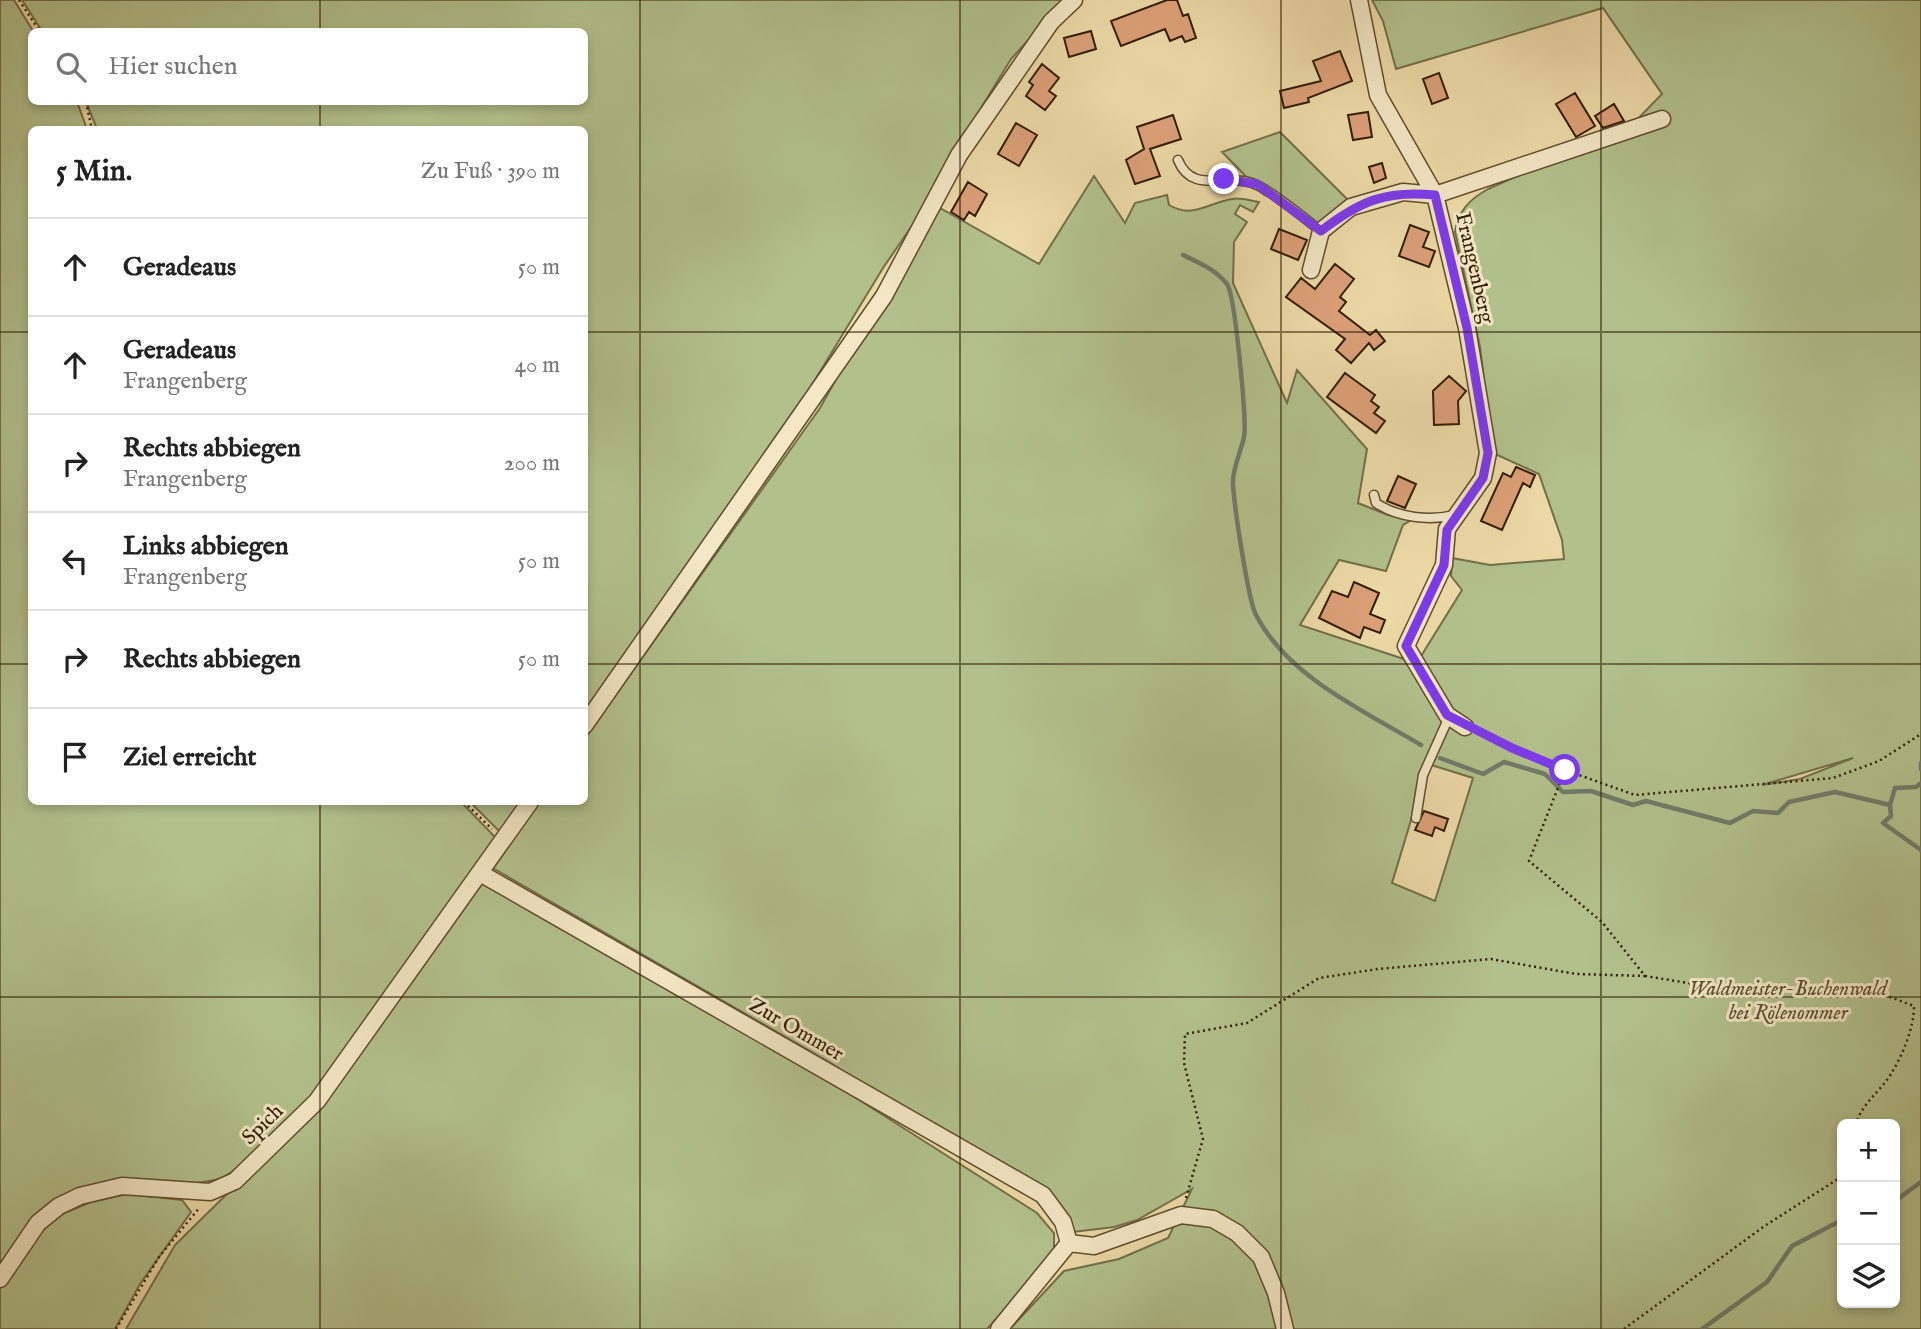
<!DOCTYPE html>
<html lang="de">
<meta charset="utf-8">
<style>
:root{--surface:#fff;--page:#f2f2f2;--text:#222;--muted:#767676;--line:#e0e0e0}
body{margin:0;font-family:"IM FELL English",serif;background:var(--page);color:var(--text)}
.controls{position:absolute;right:21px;bottom:21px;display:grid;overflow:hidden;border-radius:10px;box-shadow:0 4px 10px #0003}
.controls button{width:63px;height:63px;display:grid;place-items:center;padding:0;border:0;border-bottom:2px solid var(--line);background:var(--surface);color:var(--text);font:35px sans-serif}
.stop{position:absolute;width:21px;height:21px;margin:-16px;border:5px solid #7c3aed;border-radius:50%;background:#fff}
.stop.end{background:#7c3aed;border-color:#fff;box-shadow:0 2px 7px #0008}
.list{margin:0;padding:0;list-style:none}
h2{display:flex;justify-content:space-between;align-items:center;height:91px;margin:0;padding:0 28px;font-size:30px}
h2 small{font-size:23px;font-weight:400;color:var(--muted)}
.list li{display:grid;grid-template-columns:46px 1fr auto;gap:21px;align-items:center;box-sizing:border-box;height:98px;padding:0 28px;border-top:2px solid var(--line)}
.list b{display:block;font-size:26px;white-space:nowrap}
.list p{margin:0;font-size:23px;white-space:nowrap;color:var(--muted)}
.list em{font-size:23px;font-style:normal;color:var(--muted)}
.icon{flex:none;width:38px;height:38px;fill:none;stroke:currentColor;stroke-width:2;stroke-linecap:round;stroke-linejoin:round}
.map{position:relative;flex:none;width:1921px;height:1329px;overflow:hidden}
.search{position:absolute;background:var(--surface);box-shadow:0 4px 10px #0003;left:28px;top:28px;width:560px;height:77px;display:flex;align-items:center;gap:18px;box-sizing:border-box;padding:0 24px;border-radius:10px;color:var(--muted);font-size:26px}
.panel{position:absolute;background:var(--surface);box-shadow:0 4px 10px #0003;left:28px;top:126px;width:560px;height:679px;border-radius:10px}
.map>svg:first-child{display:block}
</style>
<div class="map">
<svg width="1921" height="1329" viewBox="0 0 1921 1329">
<rect width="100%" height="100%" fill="#ecdaa6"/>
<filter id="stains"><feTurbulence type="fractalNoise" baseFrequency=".00286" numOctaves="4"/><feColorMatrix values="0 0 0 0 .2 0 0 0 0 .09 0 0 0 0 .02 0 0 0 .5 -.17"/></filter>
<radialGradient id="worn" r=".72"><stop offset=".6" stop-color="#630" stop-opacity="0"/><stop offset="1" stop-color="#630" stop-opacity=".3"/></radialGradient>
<path fill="#b2c18c" stroke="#726f48" stroke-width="2" fill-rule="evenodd" d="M 0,0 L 14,0 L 33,31 L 32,102 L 77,102 L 87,129 L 32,130 L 32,802 L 461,802 L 499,841 L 306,1106 L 253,1158 L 221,1179 L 197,1183 L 79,1190 L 0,1266 Z
M 22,0 L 1064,0 L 1011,59 L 951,157 L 929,201 L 883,268 L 773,449 L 585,719 L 584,130 L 97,129 L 86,102 L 584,102 L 584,32 L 42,31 Z
M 1372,0 L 1921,0 L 1921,1329 L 1010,1329 L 1064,1271 L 1119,1259 L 1168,1238 L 1192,1189 L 1137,1220 L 1114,1227 L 1073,1232 L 1048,1201 L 827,1061 L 491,867 L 539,802 L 584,802 L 585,738 L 820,408 L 895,274 L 940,208 L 1039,264 L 1094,176 L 1125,223 L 1135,203 L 1167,195 L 1169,205 C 1193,219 1207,203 1232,199 C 1240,197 1251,201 1259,202 L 1253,212 L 1240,205 L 1235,214 L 1247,222 L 1234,242 L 1233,283 L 1287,403 L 1297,370 L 1367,449 L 1358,503 L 1388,515 L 1415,518 L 1403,525 L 1386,571 L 1339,560 L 1300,625 L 1410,661 L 1418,661 L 1462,590 L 1451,576 L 1452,558 L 1490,565 L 1564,559 L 1562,540 L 1539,474 L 1493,453 L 1480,347 L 1455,232 C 1458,211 1470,199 1488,189 L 1631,126 L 1662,94 L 1603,8 L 1396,69 L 1383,21 ZM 1853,758 L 1800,779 L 1762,785 ZM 1428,764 L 1473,778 L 1435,901 L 1392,883 ZM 1842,1124 L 1895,1124 L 1895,1303 L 1842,1303 Z
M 1280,132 L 1351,203 L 1316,230 L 1293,205 L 1264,195 L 1222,152 Z
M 470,802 L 529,802 L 504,836 Z
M 483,877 L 820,1075 L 1037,1213 L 1054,1233 L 1054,1256 L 987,1329 L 126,1329 L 175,1245 L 305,1117 Z
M 127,1194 L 182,1200 L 191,1212 L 140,1284 L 115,1329 L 0,1329 L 0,1282 L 35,1236 L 55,1217 L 91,1202 Z"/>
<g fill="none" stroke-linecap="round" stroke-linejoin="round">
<path stroke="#707b6a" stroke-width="4.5" d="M 1183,255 C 1198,262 1216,270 1227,284 C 1235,295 1247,421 1244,437 C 1241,452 1232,469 1233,484 C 1234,504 1248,600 1256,615 C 1288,677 1364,711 1421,745
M 1440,758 L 1483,774 L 1504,762 L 1545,774 L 1563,792 L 1591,791 L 1633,805 L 1646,801 L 1730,823 L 1753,811 L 1778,813 L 1789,802 L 1835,792 L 1890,805
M 1921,763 L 1921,769
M 1921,783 L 1916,787 L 1895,788 L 1890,805 L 1891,816 L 1883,823 L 1921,850
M 1895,1201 L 1921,1182
M 1702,1329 L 1767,1282 L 1792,1246 L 1842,1220"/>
</g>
<path fill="#dca077" stroke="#311d03" stroke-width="2" d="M 1167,0 L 1177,0 L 1183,16 L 1188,14 L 1196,38 L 1185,42 L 1182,36 L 1170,41 L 1165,29 L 1121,46 L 1111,21 Z
M 1091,31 L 1096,49 L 1069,57 L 1064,38 Z
M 1340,51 L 1352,81 L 1308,98 L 1309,102 L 1284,108 L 1280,91 L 1321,81 L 1313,61 Z
M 1042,64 L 1059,78 L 1049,91 L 1056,96 L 1045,110 L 1026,96 L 1033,85 L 1029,82 Z
M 1439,73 L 1448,98 L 1432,104 L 1423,79 Z
M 1575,93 L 1595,126 L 1576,137 L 1556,104 Z
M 1614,104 L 1624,121 L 1603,128 L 1595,116 Z
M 1368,112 L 1372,137 L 1353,140 L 1348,115 Z
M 1173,115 L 1181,139 L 1150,149 L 1160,176 L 1135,184 L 1126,160 L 1144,149 L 1137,127 Z
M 1016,123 L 1037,135 L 1019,166 L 998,154 Z
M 1382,163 L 1386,178 L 1374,183 L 1369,167 Z
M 968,182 L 987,194 L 975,216 L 969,212 L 964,220 L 951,212 Z
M 1410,225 L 1429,232 L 1423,247 L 1435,251 L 1429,267 L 1399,256 Z
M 1279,229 L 1307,240 L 1298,260 L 1271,249 Z
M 1335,264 L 1354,279 L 1340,297 L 1346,302 L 1339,311 L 1370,335 L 1376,330 L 1385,341 L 1374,350 L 1369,343 L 1351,363 L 1336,350 L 1345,339 L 1286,297 L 1301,278 L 1315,289 Z
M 1345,373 L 1375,395 L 1371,401 L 1379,407 L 1374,413 L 1385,421 L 1376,433 L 1327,397 Z
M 1449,376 L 1466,391 L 1458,401 L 1459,424 L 1434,425 L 1433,391 Z
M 1516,467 L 1535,475 L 1530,487 L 1523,483 L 1502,530 L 1481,521 L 1503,473 L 1511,477 Z
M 1398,476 L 1416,484 L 1405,508 L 1387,501 Z
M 1354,582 L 1379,593 L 1370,614 L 1385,620 L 1380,633 L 1364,627 L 1360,638 L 1319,618 L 1332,591 L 1348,597 Z
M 1424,811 L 1448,819 L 1444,831 L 1435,827 L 1432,836 L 1415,830 Z"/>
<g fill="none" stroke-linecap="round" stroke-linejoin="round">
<defs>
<path id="service" d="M 1178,160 C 1193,197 1230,170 1259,186 C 1281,198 1301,216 1321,231
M 1374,495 L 1376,503 C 1399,518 1429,521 1455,515
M 1416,818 L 1423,775 L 1449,717"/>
<path id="minor" d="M 1359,0 L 1378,95 L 1435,195 L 1467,328 L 1488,453 L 1483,478 L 1447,529 L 1444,565 L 1406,646 L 1447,715 L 1465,727
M 1311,270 L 1321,231 L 1351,207 L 1403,192 L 1435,195 L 1662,119
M 584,726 L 884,296 L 959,155 L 1051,22 L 1074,0
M 480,873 L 1043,1195 L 1063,1222 L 1069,1243
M 1069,1243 L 1094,1246 L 1181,1215 L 1213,1219 L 1237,1233 L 1261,1257 L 1276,1293 L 1285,1329
M 0,1279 L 38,1223 L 59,1206 L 80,1196 L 122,1186 L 210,1192 L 235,1181 L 317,1101 L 530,802
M 999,1329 L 1069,1243"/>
</defs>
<use href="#service" stroke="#604c2c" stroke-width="11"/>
<use href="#minor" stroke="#604c2c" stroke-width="19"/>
<path stroke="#311d03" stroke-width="2.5" stroke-dasharray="2 3.5" stroke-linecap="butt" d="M 19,0 L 40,32
M 86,102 L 92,130
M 1478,733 L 1565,770 L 1635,795 L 1833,778 L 1879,761 L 1921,734
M 464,802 L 492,829
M 1645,976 L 1688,983 L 1798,989 L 1858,985 L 1914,1006 C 1914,1028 1903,1054 1891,1074 C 1880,1092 1862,1103 1856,1124
M 1186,1198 L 1203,1139 L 1184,1063 L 1185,1034 L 1247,1023 L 1319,978 L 1378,969 L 1491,959 L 1576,974 L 1645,976 L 1602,922 L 1529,861 L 1565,770
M 116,1329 L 159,1257 L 200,1207
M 1624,1329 L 1763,1227 L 1838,1179 L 1842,1168"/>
<use href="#service" stroke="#f3e7c5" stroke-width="8"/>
<use href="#minor" stroke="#f3e7c5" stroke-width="16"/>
</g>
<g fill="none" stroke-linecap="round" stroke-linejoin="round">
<path stroke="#7c3aed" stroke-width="9" d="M 1224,179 L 1257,184 L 1321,231 C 1360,201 1386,190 1435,195 L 1467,328 L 1488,453 L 1483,478 L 1447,530 L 1444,565 L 1406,646 L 1447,715 L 1512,748 L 1565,770"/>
</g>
<path fill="none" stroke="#311d03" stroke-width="2" stroke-opacity="0.55" d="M 320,0 L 320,32M 640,0 L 640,1329M 960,0 L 960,1329M 1281,0 L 1281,1329M 1601,0 L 1601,1329M 320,102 L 320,130M 0,332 L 32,332M 584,332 L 1921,332M 0,664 L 32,664M 584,664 L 1921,664M 320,802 L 320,1329M 0,997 L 1921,997"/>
<g text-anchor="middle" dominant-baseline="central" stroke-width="6" stroke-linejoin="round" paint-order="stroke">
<g font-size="21" fill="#311d03" stroke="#f3e7c5">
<text transform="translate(1474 268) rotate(77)">Frangenberg</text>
<text transform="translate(796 1030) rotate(30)">Zur Ommer</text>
<text transform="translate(263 1125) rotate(-44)">Spich</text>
</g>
<g font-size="21" font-style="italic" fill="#584e2c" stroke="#f3e7c5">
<text x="1788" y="989">Waldmeister-Buchenwald<tspan x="1788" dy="24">bei Rölenommer</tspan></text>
</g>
</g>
<rect width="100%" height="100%" filter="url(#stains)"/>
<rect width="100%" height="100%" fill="url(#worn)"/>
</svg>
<div class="controls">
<button>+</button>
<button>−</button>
<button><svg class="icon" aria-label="layers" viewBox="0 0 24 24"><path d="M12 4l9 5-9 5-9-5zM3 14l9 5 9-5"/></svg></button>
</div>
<div class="stop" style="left:1565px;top:770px"></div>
<div class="stop end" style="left:1224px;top:179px"></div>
<div class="search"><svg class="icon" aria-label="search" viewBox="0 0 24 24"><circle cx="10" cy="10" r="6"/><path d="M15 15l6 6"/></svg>Hier suchen</div>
<section class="panel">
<h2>5 Min.<small>Zu Fuß · 390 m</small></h2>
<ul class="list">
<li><svg class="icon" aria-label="ahead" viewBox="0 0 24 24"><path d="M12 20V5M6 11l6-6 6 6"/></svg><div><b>Geradeaus</b></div><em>50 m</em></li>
<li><svg class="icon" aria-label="ahead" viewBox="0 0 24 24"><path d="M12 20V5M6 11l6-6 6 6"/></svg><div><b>Geradeaus</b><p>Frangenberg</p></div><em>40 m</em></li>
<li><svg class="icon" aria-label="right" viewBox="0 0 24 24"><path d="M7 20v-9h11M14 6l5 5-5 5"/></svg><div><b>Rechts abbiegen</b><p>Frangenberg</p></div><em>200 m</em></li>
<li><svg class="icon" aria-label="left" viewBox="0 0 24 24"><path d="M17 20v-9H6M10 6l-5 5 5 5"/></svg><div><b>Links abbiegen</b><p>Frangenberg</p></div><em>50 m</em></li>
<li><svg class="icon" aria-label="right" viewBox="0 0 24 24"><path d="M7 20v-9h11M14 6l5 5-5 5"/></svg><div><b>Rechts abbiegen</b></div><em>50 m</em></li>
<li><svg class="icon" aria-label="arrive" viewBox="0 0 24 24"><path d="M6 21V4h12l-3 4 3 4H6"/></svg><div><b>Ziel erreicht</b></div></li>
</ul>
</section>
</div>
